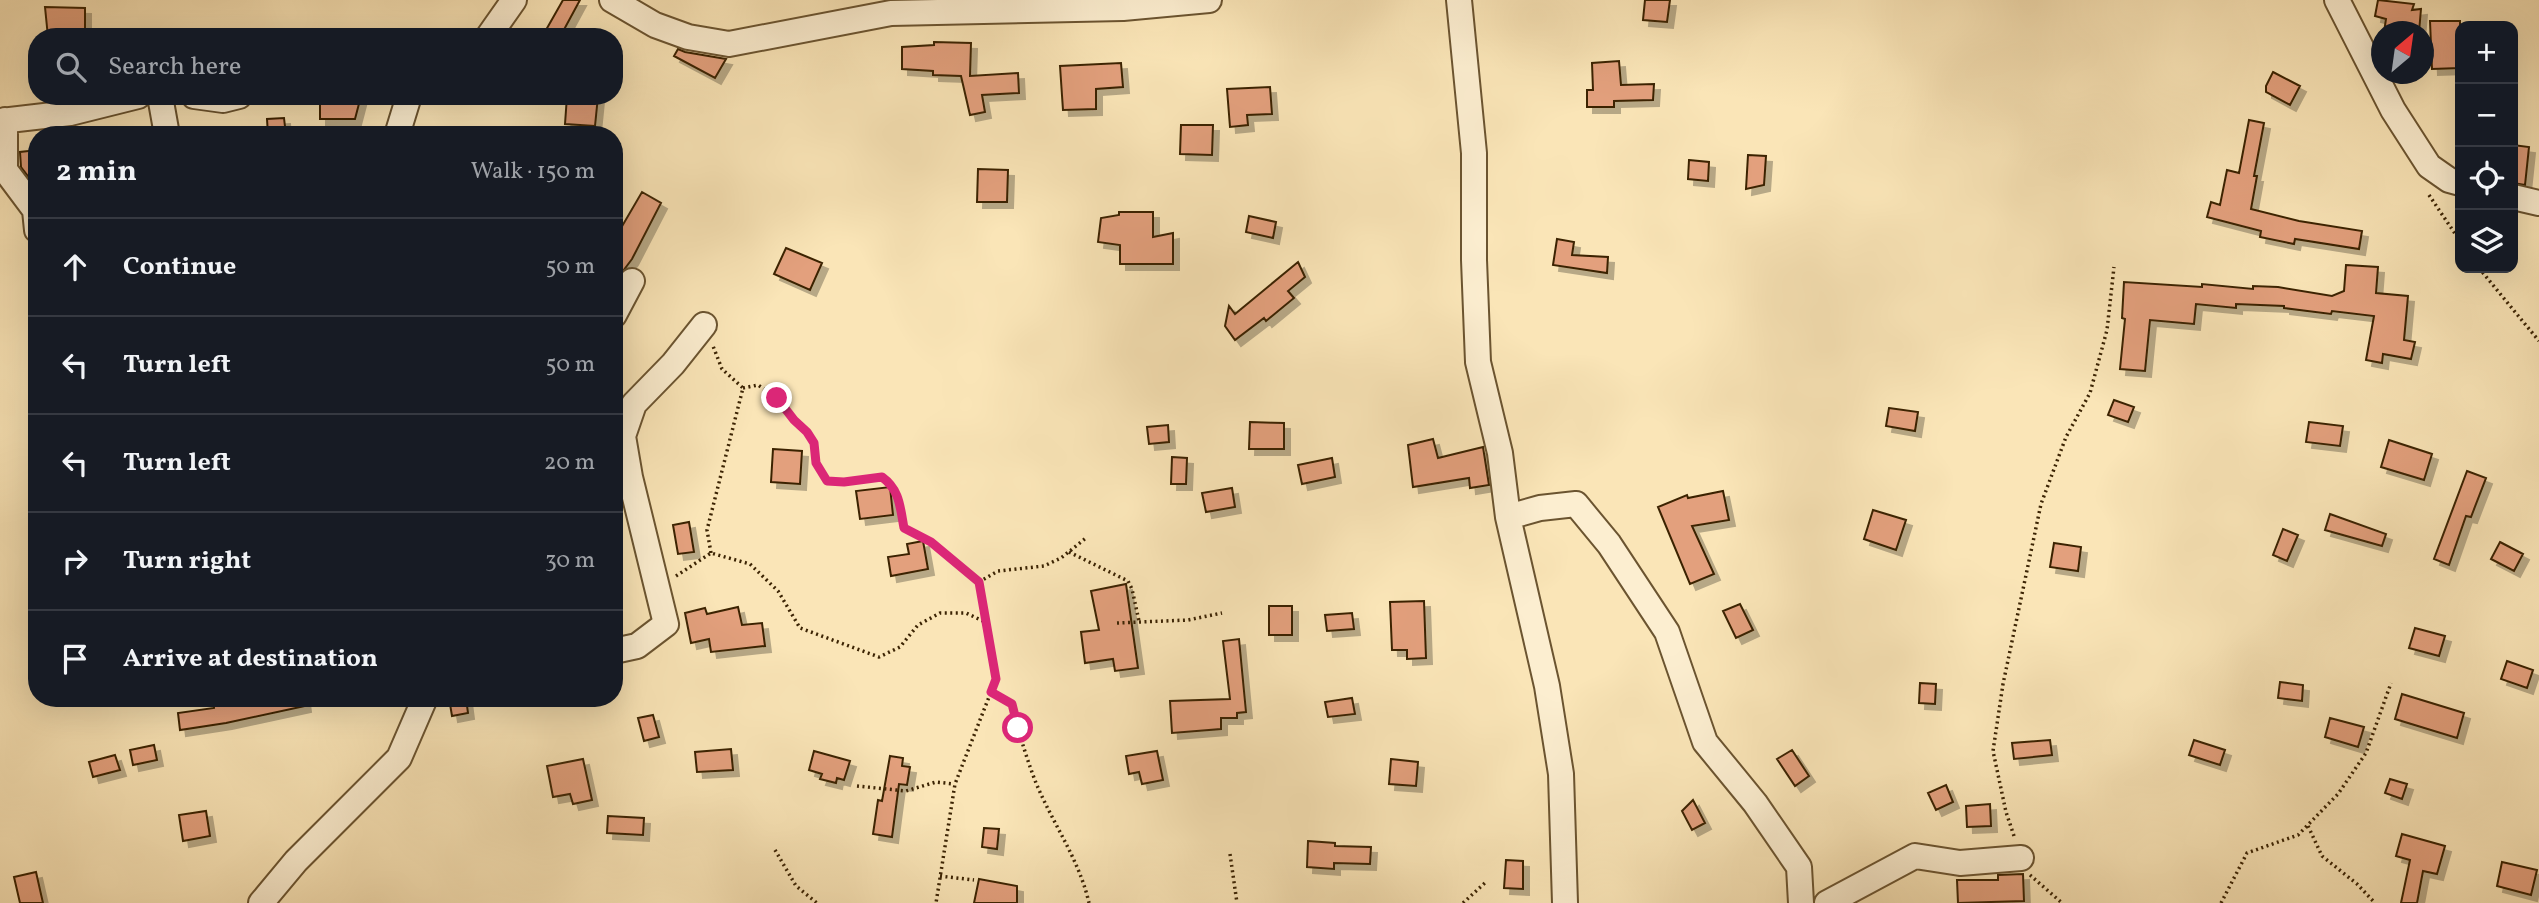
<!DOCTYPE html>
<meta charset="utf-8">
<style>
:root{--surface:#171b24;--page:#20242c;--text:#f1f3f6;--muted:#9ea1a6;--line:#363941}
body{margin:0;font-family:Vollkorn,serif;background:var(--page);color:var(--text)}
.controls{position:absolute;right:21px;top:21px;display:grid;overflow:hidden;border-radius:14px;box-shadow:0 7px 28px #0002}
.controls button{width:63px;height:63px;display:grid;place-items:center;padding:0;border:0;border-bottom:2px solid var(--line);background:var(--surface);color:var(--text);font:35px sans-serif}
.compass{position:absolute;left:2371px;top:21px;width:63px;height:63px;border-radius:50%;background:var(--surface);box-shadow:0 7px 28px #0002;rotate:29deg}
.stop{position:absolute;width:21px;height:21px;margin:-16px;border:5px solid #db2777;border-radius:50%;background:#fff}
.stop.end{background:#db2777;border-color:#fff;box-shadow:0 2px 7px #0008}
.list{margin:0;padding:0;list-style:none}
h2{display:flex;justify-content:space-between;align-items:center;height:91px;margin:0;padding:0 28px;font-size:30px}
h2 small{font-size:23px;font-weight:400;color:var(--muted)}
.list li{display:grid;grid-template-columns:46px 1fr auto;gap:21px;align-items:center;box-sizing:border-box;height:98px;padding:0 28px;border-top:2px solid var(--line)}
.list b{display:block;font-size:26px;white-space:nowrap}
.list em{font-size:23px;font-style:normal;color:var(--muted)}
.icon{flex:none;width:38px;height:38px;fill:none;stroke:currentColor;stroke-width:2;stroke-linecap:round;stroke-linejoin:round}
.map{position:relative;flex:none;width:2539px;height:903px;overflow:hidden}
.search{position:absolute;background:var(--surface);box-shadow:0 7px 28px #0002;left:28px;top:28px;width:595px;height:77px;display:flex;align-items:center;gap:18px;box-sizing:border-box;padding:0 24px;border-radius:28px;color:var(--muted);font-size:26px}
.panel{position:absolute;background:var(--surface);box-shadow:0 7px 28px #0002;left:28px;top:126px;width:595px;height:581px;border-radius:28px}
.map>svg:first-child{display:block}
</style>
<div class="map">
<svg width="2539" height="903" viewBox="0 0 2539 903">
<defs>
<filter id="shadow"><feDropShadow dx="6" dy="6" stdDeviation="0" flood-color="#0004"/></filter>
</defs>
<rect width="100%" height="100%" fill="#fae5b7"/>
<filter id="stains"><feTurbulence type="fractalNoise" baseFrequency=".00286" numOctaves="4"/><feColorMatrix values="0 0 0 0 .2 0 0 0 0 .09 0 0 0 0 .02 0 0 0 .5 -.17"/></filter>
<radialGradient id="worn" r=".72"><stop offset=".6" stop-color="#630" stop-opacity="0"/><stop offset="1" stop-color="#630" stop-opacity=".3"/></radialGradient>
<path fill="#e3a07d" stroke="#3b2303" stroke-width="2" filter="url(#shadow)" d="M 563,0 L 580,0 L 560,37 L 542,37 Z
M 1645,0 L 1670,0 L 1667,22 L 1643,20 Z
M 2378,0 L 2414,4 L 2412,10 L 2421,9 L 2419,32 L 2384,32 L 2386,19 L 2375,16 Z
M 45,7 L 85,8 L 85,37 L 48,37 Z
M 2430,21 L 2460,21 L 2460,68 L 2432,69 Z
M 934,42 L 971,43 L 970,76 L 1018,73 L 1019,93 L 982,95 L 985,112 L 970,115 L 961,76 L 933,75 L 933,71 L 902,69 L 902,47 L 934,45 Z
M 678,49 L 685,52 L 726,59 L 715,78 L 674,56 Z
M 1619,61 L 1621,85 L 1654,84 L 1653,100 L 1614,101 L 1614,107 L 1587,107 L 1587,90 L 1593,90 L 1592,63 Z
M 1121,63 L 1123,87 L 1096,89 L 1096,109 L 1063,110 L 1060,66 Z
M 2273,72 L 2300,86 L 2290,105 L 2266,92 L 2266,86 Z
M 1270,87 L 1272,114 L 1247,115 L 1248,125 L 1230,127 L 1227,89 Z
M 320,96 L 361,96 L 355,119 L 320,119 Z
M 567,96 L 598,96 L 595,126 L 565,124 Z
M 284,118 L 286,135 L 268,135 L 267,119 Z
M 2249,120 L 2264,123 L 2254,176 L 2257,176 L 2251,209 L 2299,221 L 2362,231 L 2359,249 L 2295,239 L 2294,244 L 2260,237 L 2261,231 L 2207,217 L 2211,202 L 2220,205 L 2227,170 L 2239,173 Z
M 1181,125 L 1213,125 L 1212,155 L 1180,154 Z
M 2513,145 L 2529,147 L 2525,185 L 2513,183 Z
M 37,150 L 37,188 L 21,167 L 20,152 Z
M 1748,155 L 1766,156 L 1764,185 L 1746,189 Z
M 1689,160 L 1709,162 L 1708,181 L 1688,179 Z
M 978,169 L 1008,170 L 1007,202 L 977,202 Z
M 642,192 L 661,203 L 632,259 L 614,283 L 614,240 Z
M 1119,212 L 1153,212 L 1153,237 L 1173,233 L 1173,264 L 1120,264 L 1120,245 L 1098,242 L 1101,218 L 1119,215 Z
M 1249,216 L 1276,222 L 1273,238 L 1246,232 Z
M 1557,239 L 1574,242 L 1572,255 L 1608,257 L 1607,273 L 1553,265 Z
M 786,248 L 822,263 L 810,290 L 774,274 Z
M 1298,262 L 1305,277 L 1288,291 L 1294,298 L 1266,321 L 1264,318 L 1235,340 L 1225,326 L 1229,306 L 1235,314 Z
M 2346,265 L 2378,267 L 2376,293 L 2408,296 L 2404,340 L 2415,342 L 2411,359 L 2383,354 L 2382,363 L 2366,360 L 2374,316 L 2332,311 L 2331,314 L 2284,308 L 2284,306 L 2236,304 L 2236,308 L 2196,304 L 2194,324 L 2150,320 L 2145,371 L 2120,369 L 2125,319 L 2122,318 L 2124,282 L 2202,287 L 2202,284 L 2253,289 L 2253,286 L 2278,287 L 2332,296 L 2344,291 Z
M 2114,400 L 2134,407 L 2128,422 L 2108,415 Z
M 1889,408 L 1918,412 L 1915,431 L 1886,426 Z
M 1250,422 L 1284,423 L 1284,449 L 1249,449 Z
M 2309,422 L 2343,426 L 2340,446 L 2306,442 Z
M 1168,425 L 1169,442 L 1149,444 L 1147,427 Z
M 1433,439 L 1438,458 L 1483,447 L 1489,485 L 1470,488 L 1469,478 L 1413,487 L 1408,445 Z
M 2389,440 L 2432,454 L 2424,480 L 2381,467 Z
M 773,449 L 802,451 L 800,484 L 771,482 Z
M 1172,457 L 1187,458 L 1186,484 L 1171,484 Z
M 1332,458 L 1335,477 L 1302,484 L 1298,465 Z
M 2467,471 L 2486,478 L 2471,517 L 2466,516 L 2449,565 L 2434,559 Z
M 890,487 L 893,515 L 860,519 L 856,491 Z
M 1232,488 L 1235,507 L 1206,512 L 1202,493 Z
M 1723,491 L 1729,520 L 1692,526 L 1714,574 L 1690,584 L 1658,507 L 1687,495 L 1688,498 Z
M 1873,510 L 1906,520 L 1896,550 L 1864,539 Z
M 2330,514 L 2386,534 L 2382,546 L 2325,530 Z
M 689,522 L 694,552 L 678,554 L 673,525 Z
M 2283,529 L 2298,535 L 2287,561 L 2273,555 Z
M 923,541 L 928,569 L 891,576 L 888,557 L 909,554 L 907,544 Z
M 2500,542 L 2523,554 L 2514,571 L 2491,559 Z
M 2054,543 L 2081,547 L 2078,571 L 2050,567 Z
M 1126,584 L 1138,668 L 1115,671 L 1113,659 L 1085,663 L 1081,632 L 1099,630 L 1091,591 Z
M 1424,601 L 1426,658 L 1407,659 L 1407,650 L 1392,650 L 1390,602 Z
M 1740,604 L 1753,630 L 1736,638 L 1723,611 Z
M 1269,606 L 1292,606 L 1292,635 L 1269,635 Z
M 738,607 L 742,625 L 762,623 L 765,646 L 711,652 L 709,639 L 691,643 L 685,613 L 705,608 L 707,614 Z
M 1352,613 L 1354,629 L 1327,631 L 1325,615 Z
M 2415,628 L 2445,636 L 2439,656 L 2409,648 Z
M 1239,639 L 1246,712 L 1237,713 L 1237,718 L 1221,718 L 1221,729 L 1172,733 L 1170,701 L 1230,699 L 1223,641 Z
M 2507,661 L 2533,670 L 2527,688 L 2501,679 Z
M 2280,682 L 2303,685 L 2302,701 L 2278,698 Z
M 1920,683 L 1936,684 L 1935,704 L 1919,703 Z
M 2402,694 L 2464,713 L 2457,738 L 2395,719 Z
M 253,698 L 304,698 L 305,706 L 226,723 L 180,730 L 178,713 L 214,708 L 214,706 Z
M 449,698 L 466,698 L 468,713 L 452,716 Z
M 1352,698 L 1355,714 L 1328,717 L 1325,702 Z
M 653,715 L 659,737 L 644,741 L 638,718 Z
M 2330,718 L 2364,727 L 2358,747 L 2325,737 Z
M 2050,740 L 2052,755 L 2014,759 L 2012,743 Z
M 2194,740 L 2225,750 L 2220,765 L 2189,755 Z
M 154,745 L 157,760 L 133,765 L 130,750 Z
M 731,749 L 733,770 L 697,772 L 695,752 Z
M 1792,750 L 1809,776 L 1795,786 L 1777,759 Z
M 814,751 L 850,761 L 844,780 L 837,778 L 836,783 L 820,779 L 822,774 L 809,770 Z
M 1157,751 L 1163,780 L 1142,784 L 1139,772 L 1129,774 L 1126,756 Z
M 115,755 L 120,770 L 93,777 L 89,762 Z
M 890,756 L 903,758 L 902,766 L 910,767 L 907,785 L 899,784 L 892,837 L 873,834 L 878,800 L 882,801 Z
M 583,759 L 592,800 L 573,804 L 570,794 L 553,797 L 547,766 Z
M 1391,759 L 1418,762 L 1416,786 L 1389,784 Z
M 2390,779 L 2407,784 L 2402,799 L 2385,793 Z
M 1946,785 L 1953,802 L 1936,810 L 1928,793 Z
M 1693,800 L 1705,823 L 1692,830 L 1682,811 Z
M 1990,804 L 1991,826 L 1967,827 L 1966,806 Z
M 206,811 L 210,836 L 183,841 L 179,815 Z
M 608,816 L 644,818 L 643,835 L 607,833 Z
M 984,828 L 999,829 L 997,849 L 982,847 Z
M 2402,834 L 2445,846 L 2437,874 L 2423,871 L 2417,903 L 2401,903 L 2410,860 L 2396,856 Z
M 1308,841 L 1335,843 L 1335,846 L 1371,847 L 1370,864 L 1334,863 L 1334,869 L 1307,867 Z
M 1506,860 L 1523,861 L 1523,889 L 1504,888 Z
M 2502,862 L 2537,870 L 2531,895 L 2497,886 Z
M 36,872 L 43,903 L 20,903 L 14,877 Z
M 2023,874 L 2024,901 L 1958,903 L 1957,880 L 1998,880 L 1998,875 Z
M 979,879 L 1017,886 L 1017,903 L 974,903 Z"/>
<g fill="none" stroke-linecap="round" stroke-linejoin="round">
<defs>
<path id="street" d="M 612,0 L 655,25 L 688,37 L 729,44 L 891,13 L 1123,8 L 1209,0
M 1459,0 L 1474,153 L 1474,260 L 1478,362 L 1500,453 L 1508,517 L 1547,686 L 1561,774 L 1565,903
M 2337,0 L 2393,110 L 2429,166 L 2449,180 L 2460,183
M 488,37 L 514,0
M 160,96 L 167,135
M 194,96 L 223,100 L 239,96
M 5,120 L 5,170 L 35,210 L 37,230
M 0,121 L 70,113 L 138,96
M 397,135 L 409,96
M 2513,197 L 2539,203
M 614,315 L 632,281
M 1508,517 L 1540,508 L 1576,504 L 1609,544 L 1667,632 L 1705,742 L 1755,803 L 1799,867 L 1801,903
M 614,651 L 637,646 L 666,624 L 630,477 L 623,436 L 634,404 L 673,364 L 704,325
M 261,903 L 296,861 L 399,758 L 425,698
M 1827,903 L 1915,856 L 1960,863 L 2021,858"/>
</defs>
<use href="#street" stroke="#6b5430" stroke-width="28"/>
<path stroke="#3b2303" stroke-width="3.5" stroke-dasharray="2 3.5" stroke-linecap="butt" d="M 2429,195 L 2460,241
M 2479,268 L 2539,341
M 743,388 L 758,385 L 777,398 L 794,420 L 808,432 L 814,443 L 816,463 L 827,481 L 844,482 L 882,477 C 900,490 900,507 904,528 L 915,535 L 931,542 L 979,582 L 985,622
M 1069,552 L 1128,581 L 1132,589 L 1139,621
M 711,553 L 707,530 L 743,388 L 722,369 L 713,346
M 676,576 L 711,553 L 750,564 L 778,591 L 800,628 L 879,657 L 900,647 L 918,625 L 940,613 L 966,613 L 985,622 L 996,679 L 955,784 L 936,903
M 979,582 L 998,571 L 1044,566 L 1061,558 L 1086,538
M 1117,623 L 1188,620 L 1222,613
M 991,692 L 1012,704 C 1018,730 1026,757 1036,783 C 1053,824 1079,859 1089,903
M 857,786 L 906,791 L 936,782 L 954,784
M 2308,826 L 2322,856 L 2357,884 L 2375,903
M 2014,836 L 2006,812 L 1993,751 L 2003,684 L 2041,504 L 2066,437 L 2090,393 L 2107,330 L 2114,267
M 775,850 L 796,886 L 817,903
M 1230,854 L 1237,903
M 2030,875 L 2062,903
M 940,876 L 974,880
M 1463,903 L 1487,881
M 2221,903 L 2247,853 L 2298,835 L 2338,794 L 2366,753 L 2391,683"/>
<use href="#street" stroke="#fceed0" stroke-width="24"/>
</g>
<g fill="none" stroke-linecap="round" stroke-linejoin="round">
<path stroke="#db2777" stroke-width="9" d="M 777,398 L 794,420 L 807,432 L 814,443 L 816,463 L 827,481 L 844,482 L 882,477 C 900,490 900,507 904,528 L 931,542 L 979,582 L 996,679 L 991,692 L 1012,704 L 1018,728"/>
</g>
<rect width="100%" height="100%" filter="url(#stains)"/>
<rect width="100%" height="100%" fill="url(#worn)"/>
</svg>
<div class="controls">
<button>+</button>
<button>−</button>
<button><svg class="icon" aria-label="locate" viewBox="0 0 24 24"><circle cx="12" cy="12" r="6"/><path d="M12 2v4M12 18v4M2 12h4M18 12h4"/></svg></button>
<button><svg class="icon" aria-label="layers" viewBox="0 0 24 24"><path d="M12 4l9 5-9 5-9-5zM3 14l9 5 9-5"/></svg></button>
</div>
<svg class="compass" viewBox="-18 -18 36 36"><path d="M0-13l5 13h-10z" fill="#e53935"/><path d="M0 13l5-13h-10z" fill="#9ea1a6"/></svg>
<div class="stop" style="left:1018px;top:728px"></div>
<div class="stop end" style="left:777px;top:398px"></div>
<div class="search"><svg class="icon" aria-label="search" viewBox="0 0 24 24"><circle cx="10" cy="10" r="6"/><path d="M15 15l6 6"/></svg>Search here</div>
<section class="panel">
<h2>2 min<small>Walk · 150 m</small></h2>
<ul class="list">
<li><svg class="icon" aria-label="ahead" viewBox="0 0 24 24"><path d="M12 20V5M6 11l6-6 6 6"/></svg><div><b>Continue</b></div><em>50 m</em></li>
<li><svg class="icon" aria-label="left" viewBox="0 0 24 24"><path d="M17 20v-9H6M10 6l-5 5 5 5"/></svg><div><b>Turn left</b></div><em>50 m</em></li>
<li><svg class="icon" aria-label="left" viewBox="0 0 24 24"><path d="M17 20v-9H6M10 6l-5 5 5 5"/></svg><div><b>Turn left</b></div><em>20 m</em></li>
<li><svg class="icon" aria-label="right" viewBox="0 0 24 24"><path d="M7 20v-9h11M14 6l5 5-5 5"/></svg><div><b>Turn right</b></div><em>30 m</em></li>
<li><svg class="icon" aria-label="arrive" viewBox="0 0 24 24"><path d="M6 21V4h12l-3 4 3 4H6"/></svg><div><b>Arrive at destination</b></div></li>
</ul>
</section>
</div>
